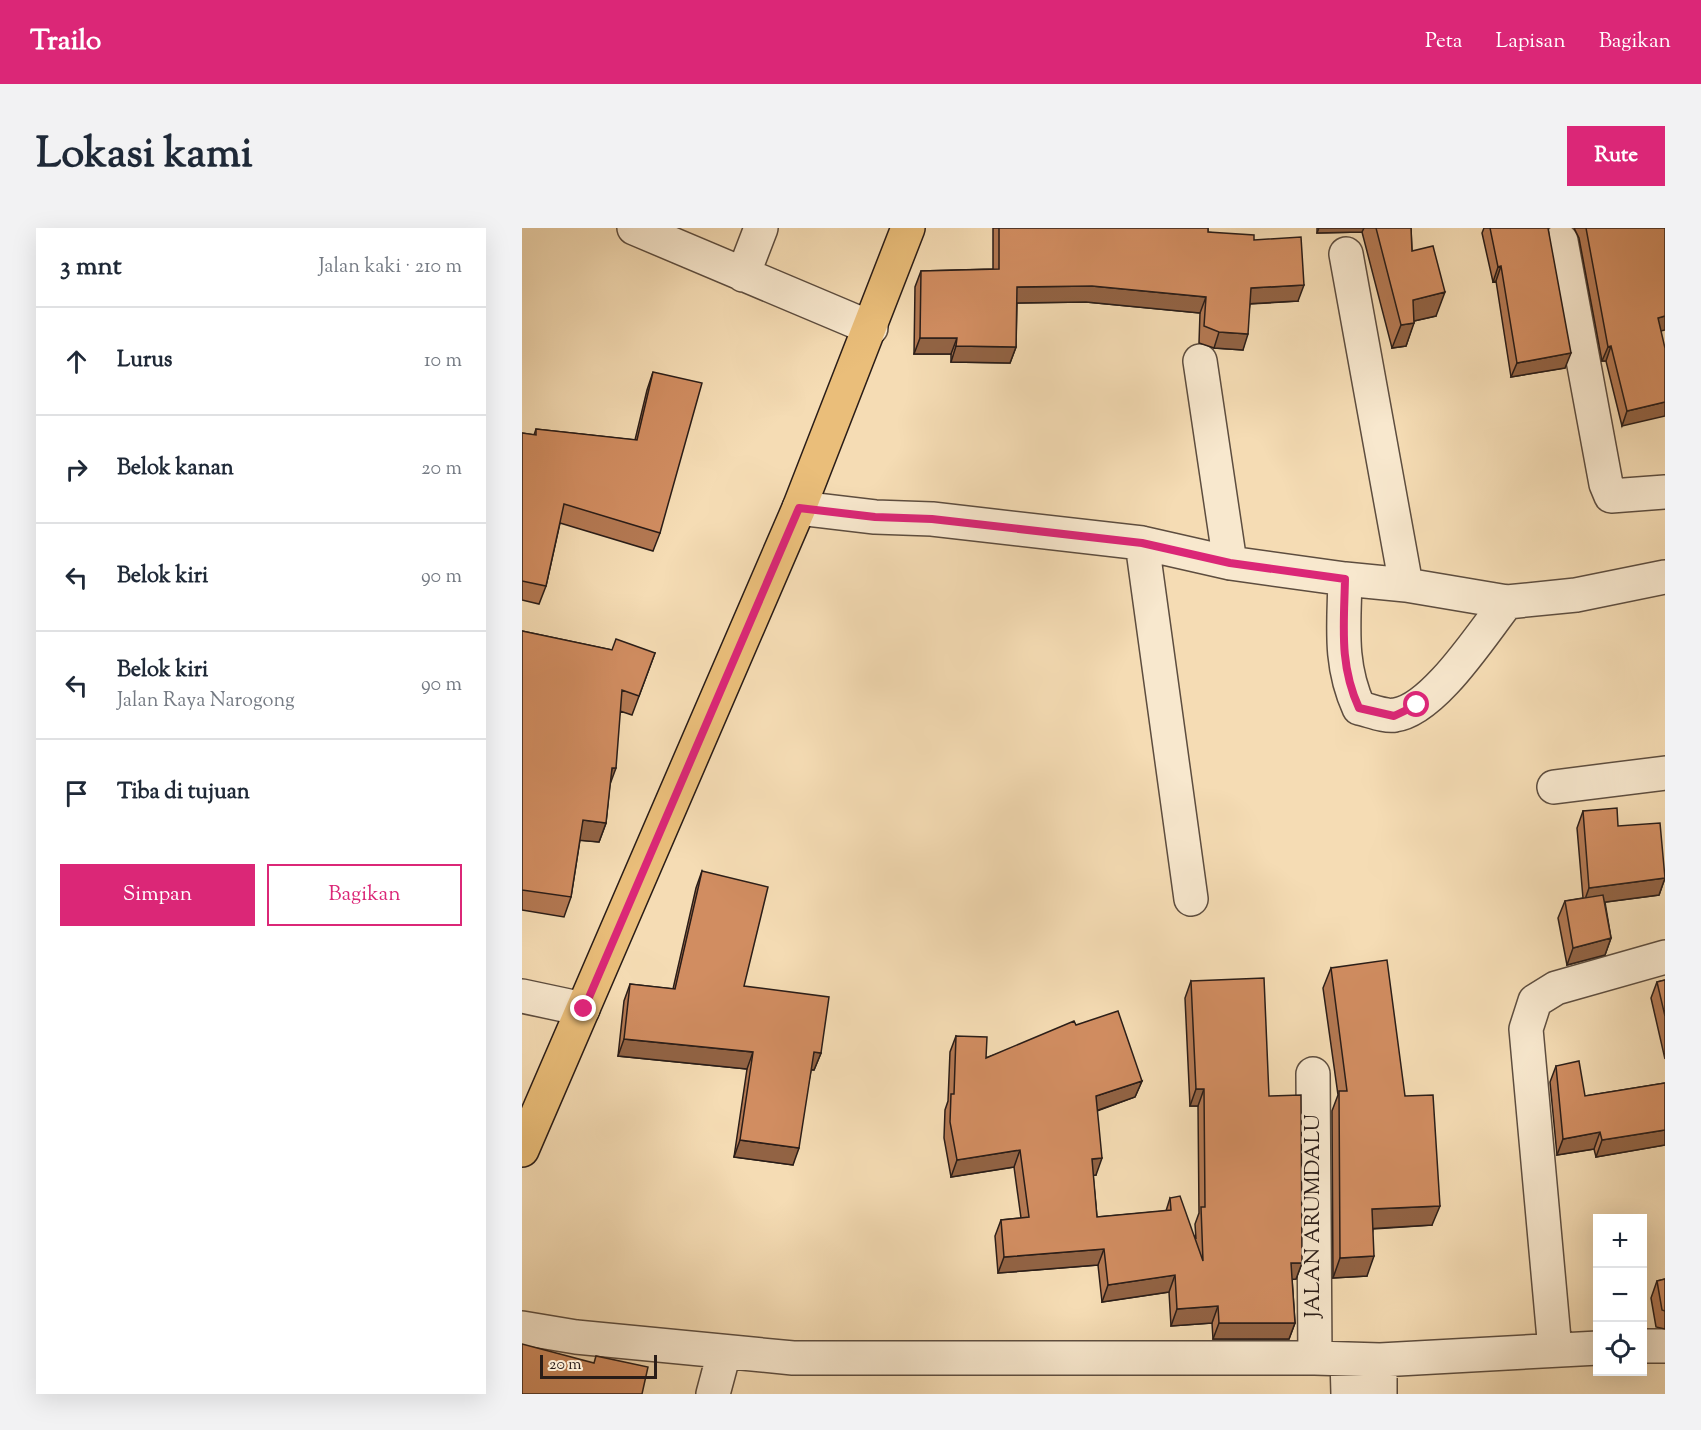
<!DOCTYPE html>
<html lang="id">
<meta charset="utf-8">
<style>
:root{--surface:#fff;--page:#f2f2f3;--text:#1f2937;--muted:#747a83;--line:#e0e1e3;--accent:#db2777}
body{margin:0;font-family:"Sorts Mill Goudy",serif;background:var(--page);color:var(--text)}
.controls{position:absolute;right:18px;bottom:18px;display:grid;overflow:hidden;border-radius:0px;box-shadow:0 6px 24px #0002}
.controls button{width:54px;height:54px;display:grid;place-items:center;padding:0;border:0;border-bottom:2px solid var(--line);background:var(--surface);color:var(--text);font:30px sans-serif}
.scale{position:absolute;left:18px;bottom:15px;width:117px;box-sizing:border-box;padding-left:6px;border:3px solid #2a1d18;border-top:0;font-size:16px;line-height:21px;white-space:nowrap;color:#2a1d18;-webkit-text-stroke:4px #f8e8ce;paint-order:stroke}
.stop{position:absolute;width:18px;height:18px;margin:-14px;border:4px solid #db2777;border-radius:50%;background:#fff}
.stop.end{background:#db2777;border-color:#fff;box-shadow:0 2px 6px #0008}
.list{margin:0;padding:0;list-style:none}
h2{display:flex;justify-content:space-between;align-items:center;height:78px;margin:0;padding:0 24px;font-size:26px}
h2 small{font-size:20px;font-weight:400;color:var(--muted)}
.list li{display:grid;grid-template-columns:39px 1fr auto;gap:18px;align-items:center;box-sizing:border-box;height:108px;padding:0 24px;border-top:2px solid var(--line)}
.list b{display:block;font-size:22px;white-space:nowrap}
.list p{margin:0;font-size:20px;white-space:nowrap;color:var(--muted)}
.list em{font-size:20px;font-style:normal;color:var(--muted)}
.actions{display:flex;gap:12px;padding:18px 24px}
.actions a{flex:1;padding:14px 0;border:2px solid var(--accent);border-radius:0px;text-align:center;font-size:21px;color:var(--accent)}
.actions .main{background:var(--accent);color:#fff}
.icon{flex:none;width:33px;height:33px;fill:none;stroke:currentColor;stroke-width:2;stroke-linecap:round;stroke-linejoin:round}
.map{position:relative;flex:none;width:1143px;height:1166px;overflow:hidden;border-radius:0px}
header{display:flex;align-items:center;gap:36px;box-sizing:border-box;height:84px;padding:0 30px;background:var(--accent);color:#fff}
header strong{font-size:28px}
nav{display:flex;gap:33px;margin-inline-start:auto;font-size:21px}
.intro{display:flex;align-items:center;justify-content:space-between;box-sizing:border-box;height:144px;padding:0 36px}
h1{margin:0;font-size:42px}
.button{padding:15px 27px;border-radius:0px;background:var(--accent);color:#fff;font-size:21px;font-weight:700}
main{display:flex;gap:36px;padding:0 36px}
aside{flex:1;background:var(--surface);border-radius:0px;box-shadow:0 6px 24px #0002}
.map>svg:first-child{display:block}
</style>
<header>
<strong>Trailo</strong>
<nav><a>Peta</a><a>Lapisan</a><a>Bagikan</a></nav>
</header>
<div class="intro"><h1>Lokasi kami</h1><a class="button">Rute</a></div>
<main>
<aside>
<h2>3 mnt<small>Jalan kaki · 210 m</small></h2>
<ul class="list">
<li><svg class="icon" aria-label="ahead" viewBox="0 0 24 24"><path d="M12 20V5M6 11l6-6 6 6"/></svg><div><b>Lurus</b></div><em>10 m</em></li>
<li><svg class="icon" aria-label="right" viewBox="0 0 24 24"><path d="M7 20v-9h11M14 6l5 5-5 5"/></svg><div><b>Belok kanan</b></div><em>20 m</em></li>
<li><svg class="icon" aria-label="left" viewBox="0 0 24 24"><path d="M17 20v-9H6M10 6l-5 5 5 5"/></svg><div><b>Belok kiri</b></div><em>90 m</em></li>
<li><svg class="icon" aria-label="left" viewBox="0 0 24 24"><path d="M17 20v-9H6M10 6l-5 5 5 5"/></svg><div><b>Belok kiri</b><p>Jalan Raya Narogong</p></div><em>90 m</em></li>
<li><svg class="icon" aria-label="arrive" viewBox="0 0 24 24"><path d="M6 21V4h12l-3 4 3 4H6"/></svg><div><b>Tiba di tujuan</b></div></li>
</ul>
<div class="actions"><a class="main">Simpan</a><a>Bagikan</a></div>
</aside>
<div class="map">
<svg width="1143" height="1166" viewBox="0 0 1143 1166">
<rect width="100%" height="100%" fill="#f5dcb4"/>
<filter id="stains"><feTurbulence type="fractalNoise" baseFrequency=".00333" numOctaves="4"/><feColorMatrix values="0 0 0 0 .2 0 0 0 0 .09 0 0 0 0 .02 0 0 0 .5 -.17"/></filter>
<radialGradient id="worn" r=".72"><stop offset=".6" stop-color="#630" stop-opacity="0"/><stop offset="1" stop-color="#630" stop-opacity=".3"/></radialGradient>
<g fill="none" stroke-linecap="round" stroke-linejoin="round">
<defs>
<path id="minor" d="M 112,0 L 349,100
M 1039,13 L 1084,256 L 1089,268 L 1143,264
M 824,26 L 884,357
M 221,47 L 239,0
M 678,133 L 708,335
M 277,280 L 353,289 L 410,291 L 620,315 L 708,335 L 823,351 C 822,398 817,436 837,480 C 847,482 863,489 873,487 C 912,482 961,404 985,374
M 620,315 L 669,671
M 823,351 L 884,357 L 985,374 L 1054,367 L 1143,349
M 1032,559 L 1143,545
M 0,768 L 61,781
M 791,846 L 793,1130
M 0,1100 L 54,1109 L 271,1130 L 793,1130 L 858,1132 L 1076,1120
M 1120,1118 L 1143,1118
M 1033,1122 L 1004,801 L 1013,773 L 1034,760 L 1143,729
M 825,1131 L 826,1166
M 858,1132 L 858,1166
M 191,1166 L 202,1125"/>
<path id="major" d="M 0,922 L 277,280 L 386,0"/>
</defs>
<use href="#minor" stroke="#5d4d3f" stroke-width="36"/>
<use href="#major" stroke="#2a1d18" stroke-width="36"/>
<use href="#minor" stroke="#f8e8ce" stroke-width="33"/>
<use href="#major" stroke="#eabe7a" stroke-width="33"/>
</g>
<path fill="#b47953" stroke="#2a1d18" stroke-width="1.5" d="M 471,0 L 686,0 L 686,4 L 732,12 L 776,73 L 728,76 L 721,122 L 692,120 L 677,115 L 678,85 L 564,74 L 495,75 L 494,119 L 488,135 L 429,134 L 429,126 L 392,126 L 393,59 L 399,43 L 471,41 Z
M 795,0 L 889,0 L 890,23 L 914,88 L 892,93 L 884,118 L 870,120 L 840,4 L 795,5 Z
M 962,0 L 1026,0 L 1043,140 L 989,149 L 974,53 L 971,54 L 960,5 Z
M 1052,0 L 1143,0 L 1139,103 L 1100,198 L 1084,133 L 1080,133 L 1057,10 Z
M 131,144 L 138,305 L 131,323 L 38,295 L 24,358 L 17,376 L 0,372 L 0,205 L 12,207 L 14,201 L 113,212 L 125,162 Z
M 0,403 L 90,422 L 133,425 L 110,487 L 98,483 L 88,555 L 84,595 L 77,614 L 58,612 L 49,669 L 42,689 L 0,682 Z
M 1061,583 L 1096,598 L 1143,650 L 1137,667 L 1083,674 L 1089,710 L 1083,727 L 1045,737 L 1036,690 L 1043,673 L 1061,670 L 1055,600 Z
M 180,643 L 222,758 L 299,825 L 292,842 L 289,842 L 271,937 L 212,929 L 225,841 L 96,828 L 102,773 L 108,756 L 151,761 L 174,660 Z
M 809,740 L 883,868 L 910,997 L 851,1001 L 845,1048 L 811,1050 L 810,883 L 816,867 L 801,760 Z
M 1143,752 L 1143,831 L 1129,770 L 1135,754 Z
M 669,753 L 747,868 L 780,1035 L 774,1051 L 770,1051 L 773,1095 L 767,1111 L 691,1111 L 690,1095 L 649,1098 L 647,1064 L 580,1074 L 576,1037 L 476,1045 L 473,1008 L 479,992 L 499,990 L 492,939 L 429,949 L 422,910 L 423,882 L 426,873 L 428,824 L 434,808 L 464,830 L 554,797 L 620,853 L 613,869 L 575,883 L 574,947 L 571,947 L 575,989 L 644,983 L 648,970 L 674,1011 L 673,996 L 677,985 L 676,878 L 668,878 L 663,770 Z
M 1034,838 L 1063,868 L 1143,855 L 1143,917 L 1074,929 L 1072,921 L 1035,927 L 1028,854 Z
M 1143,1051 L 1143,1101 L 1134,1099 L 1129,1070 L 1135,1053 Z"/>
<path fill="#926344" stroke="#2a1d18" stroke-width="1.5" d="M 797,0 L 842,0 L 840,4 L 795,5 Z
M 979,38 L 974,53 L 971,54 L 976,39 Z
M 782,57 L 776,73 L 723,76 L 729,60 Z
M 570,58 L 684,69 L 678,85 L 564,74 L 489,75 L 495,59 Z
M 923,64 L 914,88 L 883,95 L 891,72 Z
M 1143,88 L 1143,102 L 1131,105 L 1136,90 Z
M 892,95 L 884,118 L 870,120 L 879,97 Z
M 697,104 L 726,106 L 721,122 L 692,120 Z
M 398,110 L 435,110 L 429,126 L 392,126 Z
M 434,118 L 494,119 L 488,135 L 429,134 Z
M 1089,118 L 1084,133 L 1080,133 L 1086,119 Z
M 1049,125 L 1043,140 L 989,149 L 995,135 Z
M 1143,174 L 1143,188 L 1100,198 L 1105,183 Z
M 90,540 L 94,540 L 87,559 Z
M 61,592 L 84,595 L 77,614 L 54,612 Z
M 1143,650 L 1137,667 L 1061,677 L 1067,660 Z
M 1089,710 L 1083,727 L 1045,737 L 1051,720 Z
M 102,811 L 231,824 L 225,841 L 96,828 Z
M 292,824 L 299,825 L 292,842 L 286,841 Z
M 620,853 L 613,869 L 568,885 L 574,868 Z
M 674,861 L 682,861 L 676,878 L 668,878 Z
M 1143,902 L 1143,917 L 1074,929 L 1080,912 Z
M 1078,904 L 1072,921 L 1035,927 L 1041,911 Z
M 218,912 L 277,920 L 271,937 L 212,929 Z
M 498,922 L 492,939 L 429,949 L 435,932 Z
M 580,930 L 574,947 L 564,948 L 570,931 Z
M 918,978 L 910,997 L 843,1001 L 850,981 Z
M 582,1021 L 576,1037 L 476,1045 L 482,1029 Z
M 852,1028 L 845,1048 L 811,1050 L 818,1030 Z
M 769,1035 L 780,1035 L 774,1051 L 763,1052 Z
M 653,1047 L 647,1064 L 580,1074 L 586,1057 Z
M 696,1078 L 690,1095 L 649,1098 L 655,1081 Z
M 697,1095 L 773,1095 L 767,1111 L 691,1111 Z"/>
<path fill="#d18d61" stroke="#2a1d18" stroke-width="1.5" d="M 477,0 L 686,0 L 686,4 L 732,7 L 732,12 L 779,9 L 782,57 L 729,60 L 726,106 L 697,104 L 682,98 L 684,69 L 570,58 L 495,59 L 494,119 L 434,118 L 435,110 L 398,110 L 399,43 L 477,41 Z
M 854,0 L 889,0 L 890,23 L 911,18 L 923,64 L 891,72 L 892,95 L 879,97 Z
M 968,0 L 1026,0 L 1049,125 L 995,135 L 979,38 L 976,39 Z
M 1064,0 L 1143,0 L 1143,88 L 1136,90 L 1143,120 L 1143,174 L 1105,183 L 1089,118 L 1086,119 Z
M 131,144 L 180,155 L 138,305 L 42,276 L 24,358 L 0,353 L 0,205 L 14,207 L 14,201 L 115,212 Z
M 0,403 L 90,422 L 94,411 L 133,425 L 117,468 L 100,462 L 94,540 L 90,540 L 84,595 L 61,592 L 49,669 L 0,662 Z
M 1095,580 L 1096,598 L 1138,595 L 1143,650 L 1067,660 L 1061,583 Z
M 180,643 L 246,659 L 222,758 L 307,769 L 299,825 L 292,824 L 277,920 L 218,912 L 231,824 L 102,811 L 108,756 L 153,761 Z
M 1081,667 L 1089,710 L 1051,720 L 1043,673 Z
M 865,732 L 883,868 L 911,867 L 918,978 L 850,981 L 852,1028 L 818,1030 L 817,863 L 825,863 L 809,740 Z
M 742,750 L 747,868 L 779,867 L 780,1035 L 769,1035 L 773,1095 L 697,1095 L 696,1078 L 655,1081 L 653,1047 L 586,1057 L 582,1021 L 482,1029 L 479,992 L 507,989 L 498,922 L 435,932 L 428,894 L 429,866 L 432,866 L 434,808 L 465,809 L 464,830 L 552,793 L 554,797 L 596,783 L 620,853 L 574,868 L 580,930 L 570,931 L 575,989 L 649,982 L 648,970 L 658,968 L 681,1033 L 679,979 L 683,979 L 682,861 L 674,861 L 669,753 Z
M 1143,752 L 1143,788 L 1135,754 Z
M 1057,833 L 1063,868 L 1143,855 L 1143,902 L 1080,912 L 1078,904 L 1041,911 L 1034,838 Z
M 1143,1051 L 1143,1083 L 1140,1082 L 1135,1053 Z
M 0,1116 L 72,1135 L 74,1128 L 126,1139 L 120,1166 L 0,1166 Z"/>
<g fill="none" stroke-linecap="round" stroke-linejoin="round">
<path stroke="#db2777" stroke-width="8" d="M 62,781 L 277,280 L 353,289 L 410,291 L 620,315 L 708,335 L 823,351 C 822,398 817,436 837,480 L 872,488 L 895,477"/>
</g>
<g text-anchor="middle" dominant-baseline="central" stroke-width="5" stroke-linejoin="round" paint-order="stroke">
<g font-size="21" fill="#2a1d18" stroke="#f8e8ce">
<text transform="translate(792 988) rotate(-90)">JALAN ARUMDALU</text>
</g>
</g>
<rect width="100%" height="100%" filter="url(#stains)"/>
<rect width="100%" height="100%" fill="url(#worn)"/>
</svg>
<div class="controls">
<button>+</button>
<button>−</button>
<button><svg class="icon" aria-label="locate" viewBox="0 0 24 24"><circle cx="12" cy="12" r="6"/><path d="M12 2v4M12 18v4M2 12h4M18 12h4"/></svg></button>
</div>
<div class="scale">20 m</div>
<div class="stop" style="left:895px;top:477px"></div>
<div class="stop end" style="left:62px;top:781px"></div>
</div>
</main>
